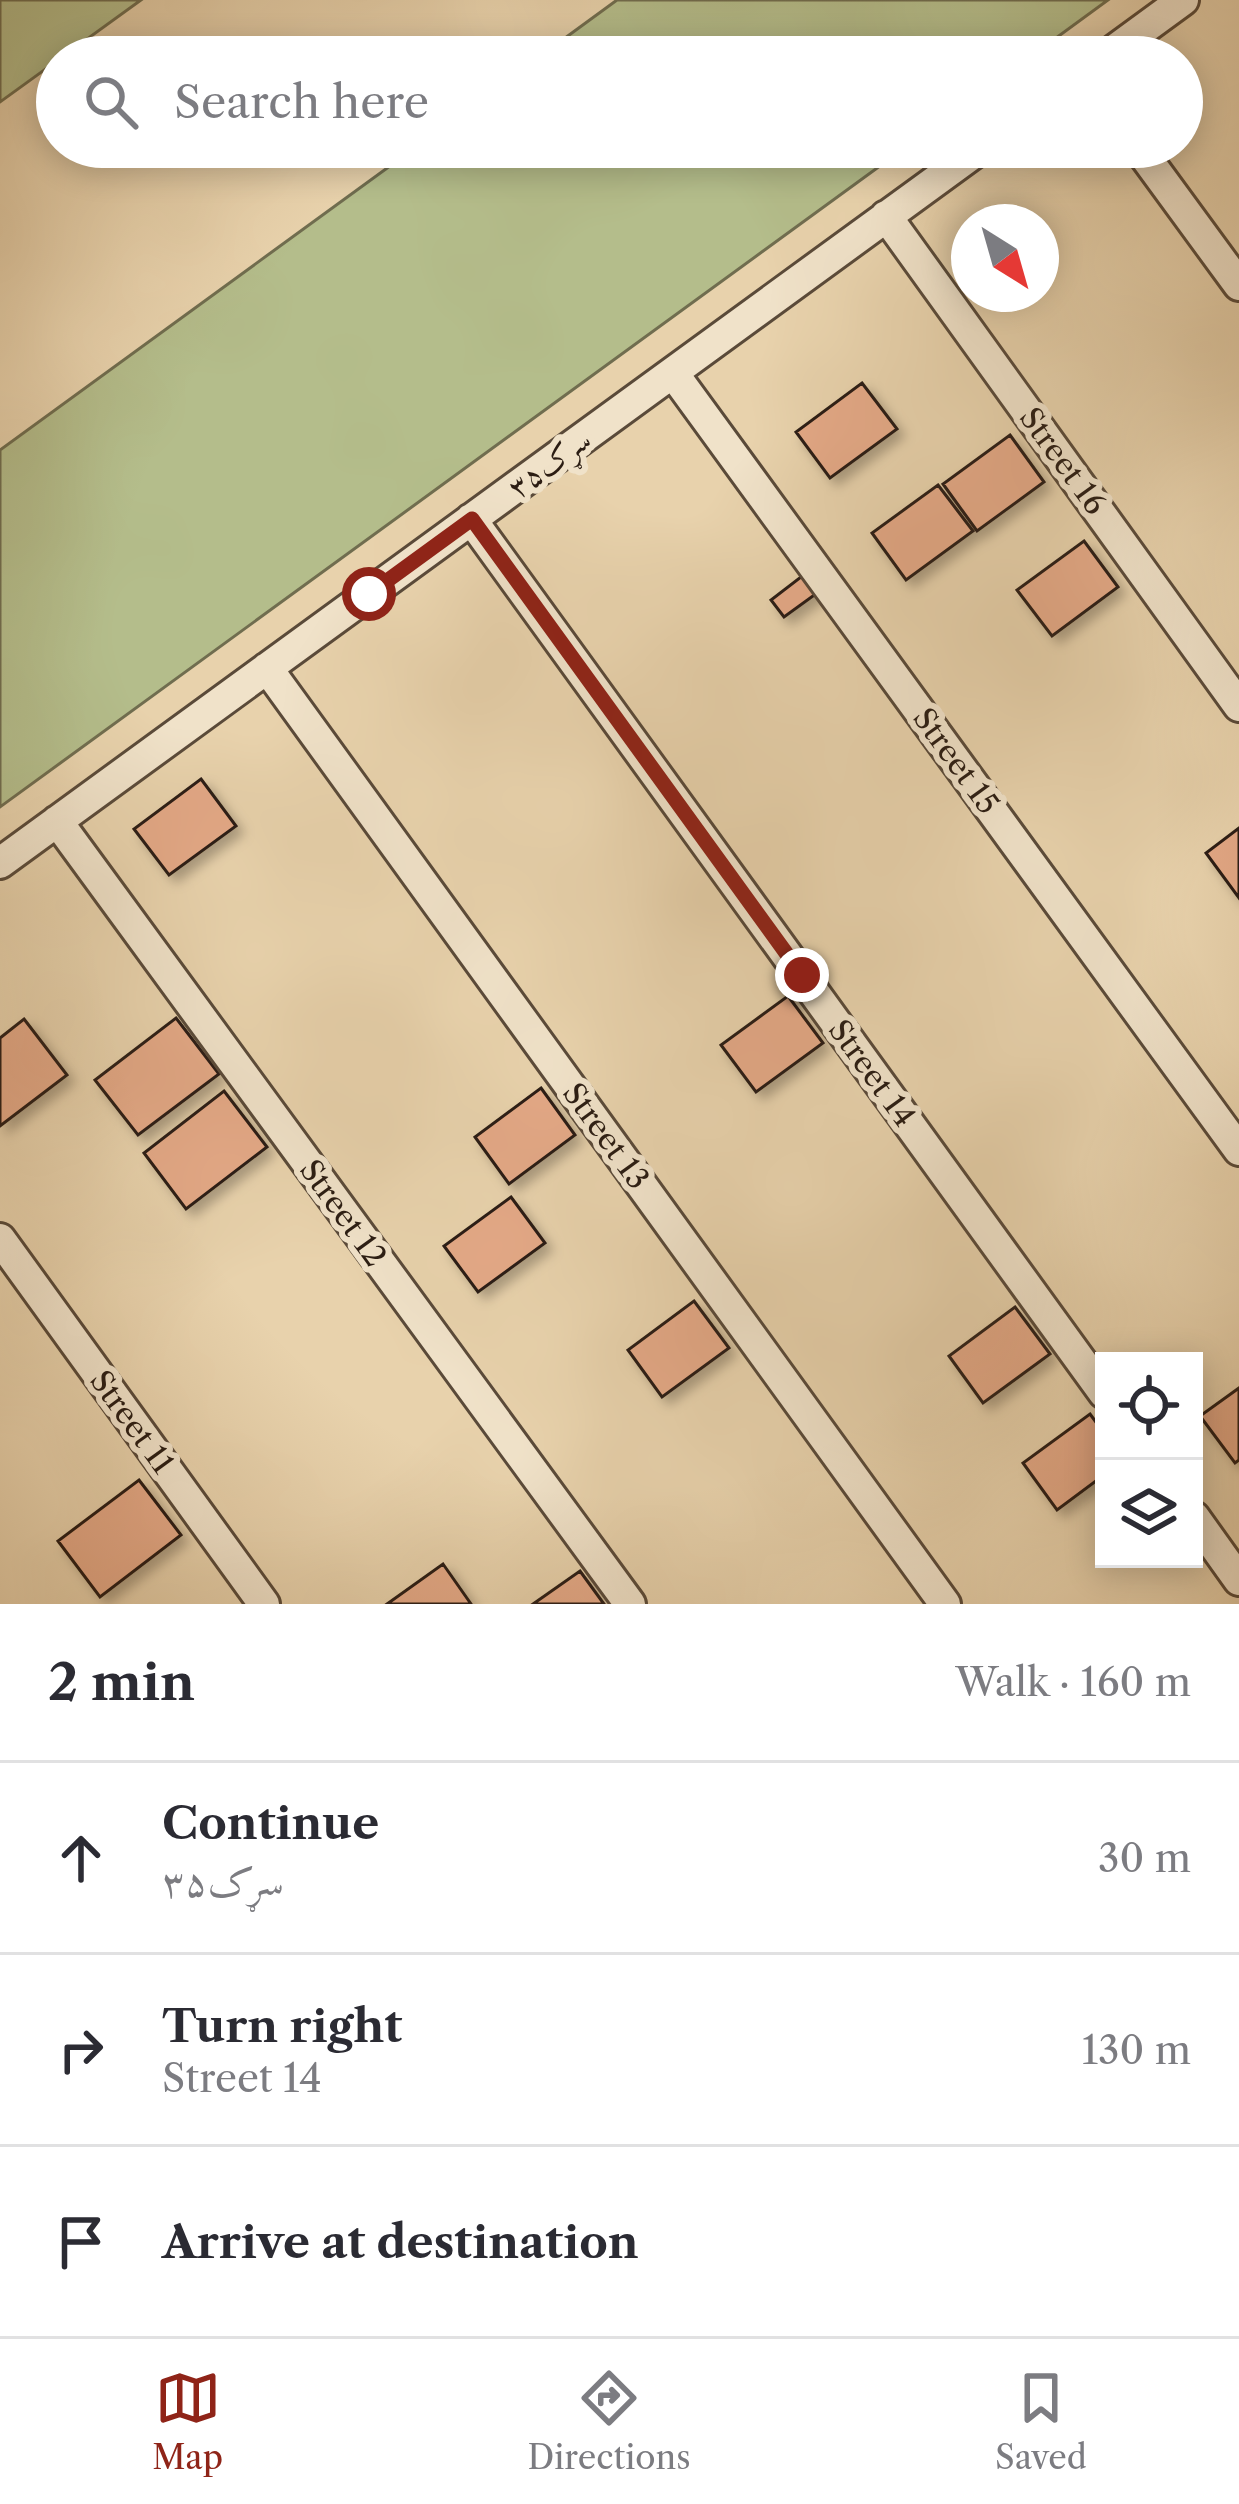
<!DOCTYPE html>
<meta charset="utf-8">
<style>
:root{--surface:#fff;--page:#f7f7f7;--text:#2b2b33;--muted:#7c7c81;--line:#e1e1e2;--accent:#8f2418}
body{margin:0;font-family:"Libre Caslon Text",Amiri,serif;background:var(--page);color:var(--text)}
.controls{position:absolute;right:36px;bottom:36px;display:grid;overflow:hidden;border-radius:0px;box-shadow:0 6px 30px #0003}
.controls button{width:108px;height:108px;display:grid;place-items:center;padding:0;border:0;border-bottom:3px solid var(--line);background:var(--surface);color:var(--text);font:60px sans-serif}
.compass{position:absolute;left:951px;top:204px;width:108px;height:108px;border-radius:50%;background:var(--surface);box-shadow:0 6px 30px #0003;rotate:143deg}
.stop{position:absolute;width:36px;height:36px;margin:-27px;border:9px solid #8f2418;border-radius:50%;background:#fff}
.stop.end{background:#8f2418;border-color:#fff;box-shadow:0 3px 12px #0008}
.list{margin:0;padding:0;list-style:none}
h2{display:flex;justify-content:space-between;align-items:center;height:156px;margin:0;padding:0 48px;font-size:51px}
h2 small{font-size:39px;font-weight:400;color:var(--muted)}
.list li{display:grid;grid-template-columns:78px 1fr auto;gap:36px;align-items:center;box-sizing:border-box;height:192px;padding:0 48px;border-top:3px solid var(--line)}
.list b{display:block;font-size:45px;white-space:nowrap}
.list p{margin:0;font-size:39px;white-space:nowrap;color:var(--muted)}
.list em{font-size:39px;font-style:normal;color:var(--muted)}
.icon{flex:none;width:66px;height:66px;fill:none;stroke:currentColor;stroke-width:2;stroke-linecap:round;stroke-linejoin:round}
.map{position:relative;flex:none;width:1239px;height:1604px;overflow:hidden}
.search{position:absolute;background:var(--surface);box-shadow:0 6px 30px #0003;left:36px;right:36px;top:36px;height:132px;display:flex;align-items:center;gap:30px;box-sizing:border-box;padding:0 42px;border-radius:66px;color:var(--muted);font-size:45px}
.sheet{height:732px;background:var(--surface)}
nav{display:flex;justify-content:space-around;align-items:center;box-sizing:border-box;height:168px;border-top:3px solid var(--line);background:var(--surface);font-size:33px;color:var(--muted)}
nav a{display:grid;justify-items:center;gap:6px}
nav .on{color:var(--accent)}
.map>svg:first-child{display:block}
</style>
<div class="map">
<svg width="1239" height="1604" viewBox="0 0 1239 1604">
<defs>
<filter id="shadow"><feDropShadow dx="7" dy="7" stdDeviation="6" flood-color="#0004"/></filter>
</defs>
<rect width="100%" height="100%" fill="#e8d2ac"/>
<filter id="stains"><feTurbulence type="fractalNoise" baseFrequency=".00167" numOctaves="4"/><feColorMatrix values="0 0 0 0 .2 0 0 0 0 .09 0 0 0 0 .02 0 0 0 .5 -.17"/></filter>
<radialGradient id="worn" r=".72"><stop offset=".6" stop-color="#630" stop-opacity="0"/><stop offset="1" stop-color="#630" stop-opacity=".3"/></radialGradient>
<path fill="#b4bd8b" stroke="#706d4f" stroke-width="3" d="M 0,0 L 141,0 L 0,102 Z
M 617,0 L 1108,0 L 1030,57 L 539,57 Z
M 416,147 L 906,147 L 0,807 L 0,450 Z"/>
<path fill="#e4a987" stroke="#2b1d13" stroke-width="3" filter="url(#shadow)" d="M 862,383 L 897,429 L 830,478 L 796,432 Z
M 1010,435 L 1044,482 L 977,531 L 943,484 Z
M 938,485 L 973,531 L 906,580 L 872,533 Z
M 1084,541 L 1118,587 L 1052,636 L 1017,590 Z
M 810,570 L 824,588 L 784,617 L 771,600 Z
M 201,779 L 236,826 L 169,875 L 134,829 Z
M 1239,828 L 1239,898 L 1206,853 Z
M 788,996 L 823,1043 L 756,1092 L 721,1045 Z
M 176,1018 L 219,1074 L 138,1135 L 95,1080 Z
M 24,1019 L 67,1075 L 0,1126 L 0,1038 Z
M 541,1088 L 575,1135 L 509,1184 L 475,1137 Z
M 224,1091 L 267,1147 L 186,1209 L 144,1153 Z
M 511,1197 L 545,1243 L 478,1292 L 444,1246 Z
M 694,1301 L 729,1348 L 662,1397 L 628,1350 Z
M 1015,1307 L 1050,1354 L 983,1403 L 949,1356 Z
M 1239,1388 L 1239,1460 L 1235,1463 L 1200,1416 Z
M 1090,1414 L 1104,1433 L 1104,1475 L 1057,1510 L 1023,1463 Z
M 139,1480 L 181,1535 L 100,1597 L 58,1541 Z
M 443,1564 L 471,1604 L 387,1604 Z
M 580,1571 L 604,1604 L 533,1604 Z"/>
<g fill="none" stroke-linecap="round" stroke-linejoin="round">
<defs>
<path id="street" d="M 1105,57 L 1183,0
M 1138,147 L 1239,285
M 886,216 L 1239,706
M 673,373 L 1239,1150
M 471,519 L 1104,1393
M 267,668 L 945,1604
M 57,821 L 630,1604
M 0,863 L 982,147
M 0,1239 L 264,1604
M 1194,1517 L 1239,1580"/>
</defs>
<use href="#street" stroke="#5a4a39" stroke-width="36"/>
<use href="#street" stroke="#f0e2c9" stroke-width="30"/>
</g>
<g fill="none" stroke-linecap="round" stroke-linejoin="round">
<path stroke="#8f2418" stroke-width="15" d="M 369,594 L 472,519 L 802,975"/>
</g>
<g text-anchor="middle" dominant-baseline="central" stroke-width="12" stroke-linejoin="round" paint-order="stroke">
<g font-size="30" fill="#2b1d13" stroke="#f0e2c9">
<text transform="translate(1063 461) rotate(54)">Street 16</text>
<text transform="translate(549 463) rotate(-36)">سړک۳۵</text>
<text transform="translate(956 761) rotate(54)">Street 15</text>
<text transform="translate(872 1073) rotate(54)">Street 14</text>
<text transform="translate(606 1136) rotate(54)">Street 13</text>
<text transform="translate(343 1213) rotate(54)">Street 12</text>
<text transform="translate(132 1422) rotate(54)">Street 11</text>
</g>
</g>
<rect width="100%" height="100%" filter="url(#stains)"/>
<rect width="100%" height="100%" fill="url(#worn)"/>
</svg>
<div class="controls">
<button><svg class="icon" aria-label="locate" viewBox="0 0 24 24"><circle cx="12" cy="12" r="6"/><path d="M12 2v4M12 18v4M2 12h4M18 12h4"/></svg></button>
<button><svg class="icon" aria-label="layers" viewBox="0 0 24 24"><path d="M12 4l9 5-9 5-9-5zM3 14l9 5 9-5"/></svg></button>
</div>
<svg class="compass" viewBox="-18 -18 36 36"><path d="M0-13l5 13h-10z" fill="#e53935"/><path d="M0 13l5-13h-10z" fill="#7c7c81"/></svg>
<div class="stop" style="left:369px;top:594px"></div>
<div class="stop end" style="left:802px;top:975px"></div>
<div class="search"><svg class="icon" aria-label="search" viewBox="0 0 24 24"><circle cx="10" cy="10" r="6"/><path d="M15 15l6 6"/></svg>Search here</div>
</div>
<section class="sheet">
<h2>2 min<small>Walk · 160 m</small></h2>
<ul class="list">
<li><svg class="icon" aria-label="ahead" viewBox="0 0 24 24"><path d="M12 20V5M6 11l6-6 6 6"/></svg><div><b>Continue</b><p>سړک۳۵</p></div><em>30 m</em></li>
<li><svg class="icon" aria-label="right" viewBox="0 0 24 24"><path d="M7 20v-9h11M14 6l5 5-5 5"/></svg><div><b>Turn right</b><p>Street 14</p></div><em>130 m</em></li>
<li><svg class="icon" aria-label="arrive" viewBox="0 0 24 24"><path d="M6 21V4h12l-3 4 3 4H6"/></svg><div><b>Arrive at destination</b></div></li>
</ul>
</section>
<nav>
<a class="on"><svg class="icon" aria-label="map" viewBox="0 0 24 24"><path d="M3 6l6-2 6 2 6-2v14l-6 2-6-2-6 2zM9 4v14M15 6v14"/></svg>Map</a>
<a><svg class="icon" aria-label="directions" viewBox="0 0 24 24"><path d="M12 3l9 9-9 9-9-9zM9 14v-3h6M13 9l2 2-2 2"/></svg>Directions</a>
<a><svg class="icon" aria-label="saved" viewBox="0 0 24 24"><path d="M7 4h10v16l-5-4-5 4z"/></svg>Saved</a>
</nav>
